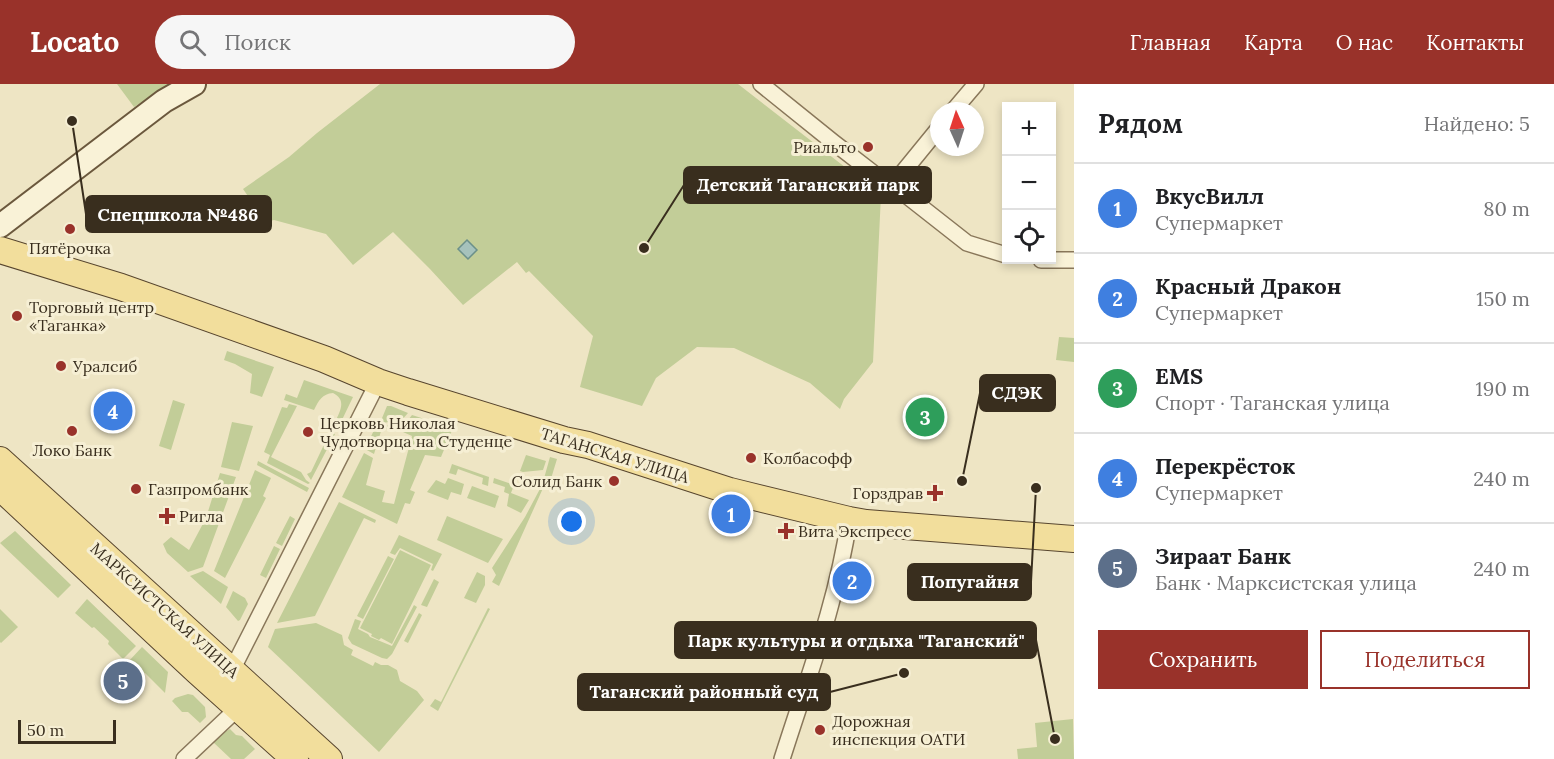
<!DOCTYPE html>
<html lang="ru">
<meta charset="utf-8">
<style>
:root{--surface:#fff;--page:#f6f6f6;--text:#202124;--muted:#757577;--line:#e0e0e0;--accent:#99322a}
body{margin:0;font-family:Lora,serif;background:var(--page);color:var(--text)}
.controls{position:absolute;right:18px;top:18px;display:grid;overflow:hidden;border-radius:0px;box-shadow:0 3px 9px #0003}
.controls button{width:54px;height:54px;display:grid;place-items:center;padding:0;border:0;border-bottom:2px solid var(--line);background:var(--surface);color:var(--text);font:30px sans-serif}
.compass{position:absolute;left:930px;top:18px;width:54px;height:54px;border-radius:50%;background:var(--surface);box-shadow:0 3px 9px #0003;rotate:357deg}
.scale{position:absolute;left:18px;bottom:15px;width:98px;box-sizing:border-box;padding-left:6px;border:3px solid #392e1e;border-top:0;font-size:16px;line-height:21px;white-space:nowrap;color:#392e1e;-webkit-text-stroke:4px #f6efd4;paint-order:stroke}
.you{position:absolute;left:572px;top:438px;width:21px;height:21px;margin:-15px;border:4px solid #fff;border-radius:50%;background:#1a73e8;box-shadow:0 0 0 9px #1a73e833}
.badge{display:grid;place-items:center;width:39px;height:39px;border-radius:50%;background:var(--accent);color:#fff;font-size:20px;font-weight:700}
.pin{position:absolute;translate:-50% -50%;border:3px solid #fff;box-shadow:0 2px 6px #0006}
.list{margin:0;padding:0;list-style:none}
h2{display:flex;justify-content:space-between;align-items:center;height:78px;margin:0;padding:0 24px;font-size:26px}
h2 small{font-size:20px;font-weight:400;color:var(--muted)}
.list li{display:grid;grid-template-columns:39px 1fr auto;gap:18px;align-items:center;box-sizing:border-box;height:90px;padding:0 24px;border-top:2px solid var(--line)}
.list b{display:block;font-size:22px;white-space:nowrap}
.list p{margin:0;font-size:20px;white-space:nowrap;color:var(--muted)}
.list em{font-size:20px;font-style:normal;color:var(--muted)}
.actions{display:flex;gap:12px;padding:18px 24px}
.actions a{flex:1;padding:14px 0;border:2px solid var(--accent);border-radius:0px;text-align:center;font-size:21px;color:var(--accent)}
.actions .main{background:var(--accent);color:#fff}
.icon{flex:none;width:33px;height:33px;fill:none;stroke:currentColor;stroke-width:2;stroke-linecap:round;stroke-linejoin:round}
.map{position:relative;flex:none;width:1074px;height:675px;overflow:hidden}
header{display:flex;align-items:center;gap:36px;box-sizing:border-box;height:84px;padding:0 30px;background:var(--accent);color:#fff}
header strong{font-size:28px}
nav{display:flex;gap:33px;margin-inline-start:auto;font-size:21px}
.search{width:420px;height:54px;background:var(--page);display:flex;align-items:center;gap:15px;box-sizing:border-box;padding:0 21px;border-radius:33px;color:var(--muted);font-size:22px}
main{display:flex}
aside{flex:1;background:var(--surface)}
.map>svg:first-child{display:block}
</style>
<header>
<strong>Locato</strong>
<div class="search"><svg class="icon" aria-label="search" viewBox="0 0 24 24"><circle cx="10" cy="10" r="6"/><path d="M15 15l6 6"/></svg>Поиск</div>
<nav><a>Главная</a><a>Карта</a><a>О нас</a><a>Контакты</a></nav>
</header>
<main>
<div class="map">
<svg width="1074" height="675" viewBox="0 0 1074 675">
<rect width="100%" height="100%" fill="#eee5c4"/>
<path fill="#c2cd98" d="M 117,0 L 171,0 L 134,23 Z
M 380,0 L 738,0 L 881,111 L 873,278 L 844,315 L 840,325 L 810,299 L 734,264 L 697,263 L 656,294 L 642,322 L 580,303 L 593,252 L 529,187 L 526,189 L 517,178 L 463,221 L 430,185 L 393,148 L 353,181 L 326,150 L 274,136 L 266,138 L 243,105 L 289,73 L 317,49 Z
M 1059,253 L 1074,254 L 1074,278 L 1056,276 Z
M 227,267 L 274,283 L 262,313 L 250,309 L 252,290 L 235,280 L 224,276 Z
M 304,296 L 353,313 L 340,340 L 335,338 C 340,327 347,316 333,309 C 322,310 319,316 314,326 L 284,316 L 286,310 L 297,314 Z
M 173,316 L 185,320 L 171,366 L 159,362 Z
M 289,320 L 297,322 L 271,373 L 301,388 L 306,396 L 310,399 L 308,400 L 267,379 L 270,371 L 264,368 L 282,323 L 287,324 Z
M 387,322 L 391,322 L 408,329 L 401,337 L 380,339 Z
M 412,331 L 453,344 L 441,373 L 425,371 L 410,406 L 415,408 L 410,420 L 405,419 L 397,440 L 342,413 L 364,369 L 373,374 L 366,401 L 385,407 L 382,418 L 394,420 L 412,352 L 403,348 L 404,341 Z
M 232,338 L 253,342 L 239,387 L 221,383 Z
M 399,341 L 398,348 L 382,344 L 374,370 L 365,365 L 376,342 Z
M 330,348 L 335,350 L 311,396 L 307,390 L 311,388 Z
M 526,371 L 546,377 L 543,386 L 523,388 L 520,387 Z
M 550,373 L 557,375 L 550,398 L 543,398 Z
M 258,377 L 309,404 L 307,408 L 257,381 Z
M 452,380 L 489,393 L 488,402 L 482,400 L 483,394 L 458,385 L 456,391 L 449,389 Z
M 255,386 L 271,394 L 263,412 L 266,414 L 225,494 L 214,487 Z
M 220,389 L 236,393 L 203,483 L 188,488 L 167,469 L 163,460 L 171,453 L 189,466 L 206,434 Z
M 448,394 L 464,400 L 461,411 L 451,408 L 448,416 L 427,408 L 436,396 L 445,400 Z
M 494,394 L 514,401 L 511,409 L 529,416 L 521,429 L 507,422 L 509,410 L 504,408 L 505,403 L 493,399 Z
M 472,402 L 499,412 L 495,424 L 467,414 Z
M 544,402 L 499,502 L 492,498 L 496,491 L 492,484 L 525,433 L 541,403 Z
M 339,418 L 376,436 L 375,439 L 364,434 L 315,532 L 277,539 Z
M 290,432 L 295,435 L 282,462 L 276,459 Z
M 447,432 L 503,455 L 488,479 L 437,456 Z
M 15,447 L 71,501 L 58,514 L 0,459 Z
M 399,451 L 442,470 L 433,487 L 431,486 L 433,480 L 400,464 L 395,471 L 390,469 Z
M 274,462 L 280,465 L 266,494 L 260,491 Z
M 400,466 L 431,481 L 392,560 L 381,554 L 379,556 L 371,552 L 372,550 L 360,544 Z
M 388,472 L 394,475 L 363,535 L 357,532 Z
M 203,487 L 228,503 L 221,520 L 190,492 Z
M 477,488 L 485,492 L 485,501 L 476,519 L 464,514 Z
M 434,495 L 439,498 L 427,523 L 421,521 Z
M 233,507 L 245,514 L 248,520 L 240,536 L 238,537 L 226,523 Z
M 87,515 L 136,562 L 123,575 L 108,560 L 109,557 L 94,543 L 92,544 L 75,529 Z
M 414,521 L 417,523 L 392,570 L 387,575 L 382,574 L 352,560 L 348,554 L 355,535 L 361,537 L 358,545 L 368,550 L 370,553 L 392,562 Z
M 488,524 L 490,525 L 438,627 L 430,622 L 435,615 L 441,618 Z
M 0,525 L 18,543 L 1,559 L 0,558 Z
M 419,529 L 422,531 L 408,559 L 404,557 Z
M 316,539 L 342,551 L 344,561 L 353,566 L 351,571 L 373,582 L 375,578 L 381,581 L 388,581 L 397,586 L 400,597 L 417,607 L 424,616 L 379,668 L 268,563 L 275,545 Z
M 142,563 L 168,588 L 165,609 L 145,589 L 138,587 L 128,578 Z
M 188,610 L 193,611 L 205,623 L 206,633 L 200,639 L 188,628 L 182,628 L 172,617 L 175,614 Z
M 1073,635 L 1074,675 L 1018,675 L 1017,665 L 1037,663 L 1035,639 Z
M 230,645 L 236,651 L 242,652 L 255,665 L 244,675 L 231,675 L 213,658 L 223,649 Z"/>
<path fill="#a6c2bc" stroke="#6c908a" stroke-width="1.5" d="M 467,156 L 477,166 L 468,175 L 458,165 Z"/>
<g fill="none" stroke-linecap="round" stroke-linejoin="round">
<defs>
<path id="street" d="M 761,0 L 833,58 L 877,92 L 897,104 L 967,159 L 1006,171
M 953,27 L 976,0
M 897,104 L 899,93 L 939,44
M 1041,176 L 1074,176
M 232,586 L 378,298
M 184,675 L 238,624
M 782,675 C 807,596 837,518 849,436"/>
<path id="secondary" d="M 0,142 L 164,17 L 194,0"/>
<path id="primary" d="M 0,166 L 121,203 L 324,275 L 378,298 L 408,308 L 564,356 L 588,361 L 730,407 L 849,436 L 866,439 L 1074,455
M 0,376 L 329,675
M 0,403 L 197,587 L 295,675"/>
</defs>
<use href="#street" stroke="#89775a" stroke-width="18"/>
<use href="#secondary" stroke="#6b583d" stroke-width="26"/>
<use href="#primary" stroke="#57452e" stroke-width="28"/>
<use href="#street" stroke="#f9f2d7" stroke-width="15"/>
<use href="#secondary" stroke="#f9f2d7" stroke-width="22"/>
<use href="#primary" stroke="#f2de9c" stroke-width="26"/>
</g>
<g fill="#99322a" stroke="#f6efd4" stroke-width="2">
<circle cx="868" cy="63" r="6"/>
<circle cx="70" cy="145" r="6"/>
<circle cx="17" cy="232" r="6"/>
<circle cx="61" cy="282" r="6"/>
<circle cx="72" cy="347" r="6"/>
<circle cx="308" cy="348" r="6"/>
<circle cx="751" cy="374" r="6"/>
<circle cx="614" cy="397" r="6"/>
<circle cx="136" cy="405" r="6"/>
<path d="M932 400h6v6h6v6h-6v6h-6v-6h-6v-6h6z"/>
<path d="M164 423h6v6h6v6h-6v6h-6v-6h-6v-6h6z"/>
<path d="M783 438h6v6h6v6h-6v6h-6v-6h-6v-6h6z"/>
<circle cx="820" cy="646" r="6"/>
</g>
<g text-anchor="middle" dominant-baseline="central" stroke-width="6" stroke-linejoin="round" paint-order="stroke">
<g font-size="16" fill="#392e1e" stroke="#f6efd4" text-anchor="start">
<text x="856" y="63" text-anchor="end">Риальто</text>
<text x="70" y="164" text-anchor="middle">Пятёрочка</text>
<text x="29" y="223">Торговый центр<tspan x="29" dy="18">«Таганка»</tspan></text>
<text x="73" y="282">Уралсиб</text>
<text x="320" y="339">Церковь Николая<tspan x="320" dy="18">Чудотворца на Студенце</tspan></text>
<text x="72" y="366" text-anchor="middle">Локо Банк</text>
<text x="763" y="374">Колбасофф</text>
<text x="602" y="397" text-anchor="end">Солид Банк</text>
<text x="148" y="405">Газпромбанк</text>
<text x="923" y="409" text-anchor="end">Горздрав</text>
<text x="179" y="432">Ригла</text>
<text x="798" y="447">Вита Экспресс</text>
<text x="832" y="637">Дорожная<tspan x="832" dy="18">инспекция ОАТИ</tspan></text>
</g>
<g font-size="16" fill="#392e1e" stroke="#f6efd4">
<text transform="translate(615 371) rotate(17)">ТАГАНСКАЯ УЛИЦА</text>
<text transform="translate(165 526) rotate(42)">МАРКСИСТСКАЯ УЛИЦА</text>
</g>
</g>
<path fill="none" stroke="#392e1e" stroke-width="2" d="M644 164L684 101M72 37L86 130M962 397L980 309M1036 404L1031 498M1055 655L1036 556M904 589L830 608"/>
<g fill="#392e1e" stroke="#f6efd4" stroke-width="2">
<circle cx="644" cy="164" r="6"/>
<circle cx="72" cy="37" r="6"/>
<circle cx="962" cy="397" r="6"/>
<circle cx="1036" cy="404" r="6"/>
<circle cx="1055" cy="655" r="6"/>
<circle cx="904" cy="589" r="6"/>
</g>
<g fill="#392e1e" stroke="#392e1e" stroke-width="2">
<rect x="684" y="83" width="247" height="36" rx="6"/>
<rect x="86" y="112" width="185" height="36" rx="6"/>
<rect x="980" y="291" width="75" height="36" rx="6"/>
<rect x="908" y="480" width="123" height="36" rx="6"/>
<rect x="675" y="538" width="361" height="36" rx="6"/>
<rect x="578" y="590" width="252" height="36" rx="6"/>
</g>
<g font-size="18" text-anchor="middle" font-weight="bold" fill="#fff">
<text x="808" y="107">Детский Таганский парк</text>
<text x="178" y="137">Спецшкола №486</text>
<text x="1017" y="315">СДЭК</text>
<text x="970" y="504">Попугайня</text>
<text x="856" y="563">Парк культуры и отдыха "Таганский"</text>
<text x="704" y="614">Таганский районный суд</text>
</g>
</svg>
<div class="controls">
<button>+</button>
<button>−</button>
<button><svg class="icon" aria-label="locate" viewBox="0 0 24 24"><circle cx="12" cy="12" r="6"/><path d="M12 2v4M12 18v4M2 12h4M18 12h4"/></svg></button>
</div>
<svg class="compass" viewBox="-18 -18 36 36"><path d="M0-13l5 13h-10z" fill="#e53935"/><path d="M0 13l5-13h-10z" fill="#757577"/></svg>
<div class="scale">50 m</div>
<div class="you"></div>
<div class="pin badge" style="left:731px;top:430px;background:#3f7fe0">1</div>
<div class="pin badge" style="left:852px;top:497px;background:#3f7fe0">2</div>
<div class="pin badge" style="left:925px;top:333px;background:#2e9e5b">3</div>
<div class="pin badge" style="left:113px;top:327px;background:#3f7fe0">4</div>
<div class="pin badge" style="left:123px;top:597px;background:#5c6f8a">5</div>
</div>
<aside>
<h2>Рядом<small>Найдено: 5</small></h2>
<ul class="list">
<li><span class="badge" style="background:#3f7fe0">1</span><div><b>ВкусВилл</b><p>Супермаркет</p></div><em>80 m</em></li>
<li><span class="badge" style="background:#3f7fe0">2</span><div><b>Красный Дракон</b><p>Супермаркет</p></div><em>150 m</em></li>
<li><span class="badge" style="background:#2e9e5b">3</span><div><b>EMS</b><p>Спорт · Таганская улица</p></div><em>190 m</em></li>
<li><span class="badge" style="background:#3f7fe0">4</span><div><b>Перекрёсток</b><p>Супермаркет</p></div><em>240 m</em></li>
<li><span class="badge" style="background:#5c6f8a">5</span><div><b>Зираат Банк</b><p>Банк · Марксистская улица</p></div><em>240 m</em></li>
</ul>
<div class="actions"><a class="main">Сохранить</a><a>Поделиться</a></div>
</aside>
</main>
